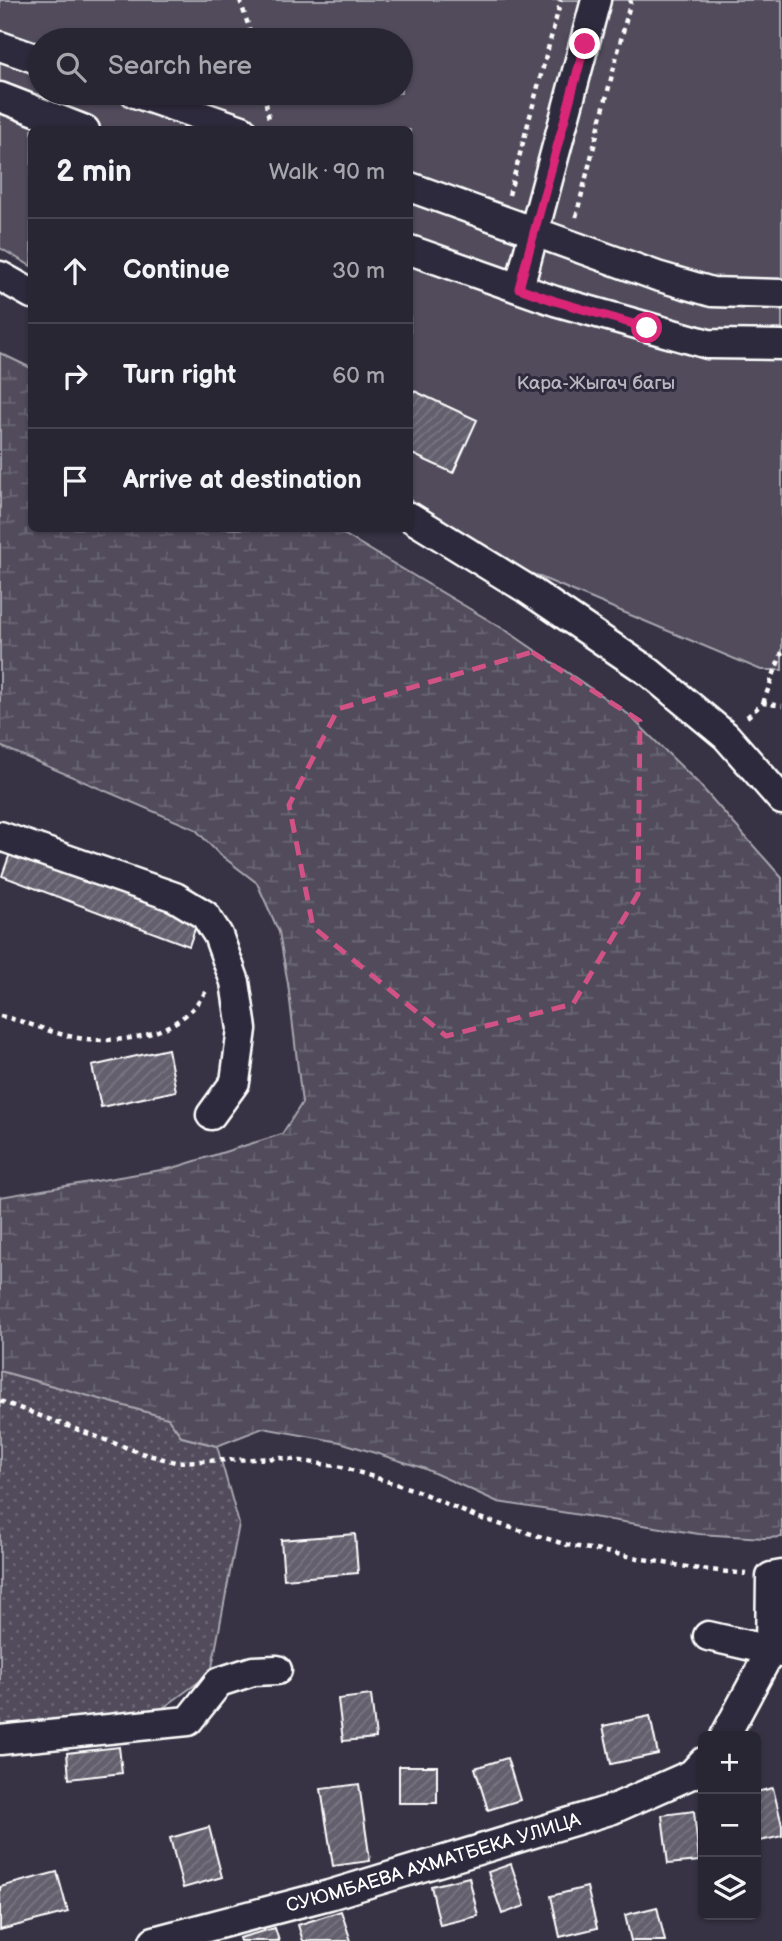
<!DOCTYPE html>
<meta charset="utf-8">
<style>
:root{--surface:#292634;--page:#312e3c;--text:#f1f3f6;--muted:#a5a5ac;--line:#45434f}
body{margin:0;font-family:"Balsamiq Sans",sans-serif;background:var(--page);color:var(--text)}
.controls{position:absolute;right:21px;bottom:21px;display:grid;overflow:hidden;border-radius:10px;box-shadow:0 2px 5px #0004}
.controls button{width:63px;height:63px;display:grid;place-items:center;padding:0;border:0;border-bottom:2px solid var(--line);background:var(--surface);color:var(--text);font:35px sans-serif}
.stop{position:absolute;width:21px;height:21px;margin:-16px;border:5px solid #db2777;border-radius:50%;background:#fff}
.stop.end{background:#db2777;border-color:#fff;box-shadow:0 2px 7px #0008}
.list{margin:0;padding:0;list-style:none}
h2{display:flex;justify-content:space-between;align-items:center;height:91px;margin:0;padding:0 28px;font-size:30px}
h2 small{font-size:23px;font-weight:400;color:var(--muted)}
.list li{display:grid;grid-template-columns:46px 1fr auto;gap:21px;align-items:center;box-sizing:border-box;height:105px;padding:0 28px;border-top:2px solid var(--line)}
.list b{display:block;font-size:26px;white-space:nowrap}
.list em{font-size:23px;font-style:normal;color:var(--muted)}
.icon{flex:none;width:38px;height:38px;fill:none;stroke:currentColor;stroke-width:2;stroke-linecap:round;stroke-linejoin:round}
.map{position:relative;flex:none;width:782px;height:1941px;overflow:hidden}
.search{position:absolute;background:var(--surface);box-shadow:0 2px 5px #0004;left:28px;top:28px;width:385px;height:77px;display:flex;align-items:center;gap:18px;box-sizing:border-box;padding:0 24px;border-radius:38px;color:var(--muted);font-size:26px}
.panel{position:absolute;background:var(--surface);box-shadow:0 2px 5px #0004;left:28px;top:126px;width:385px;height:406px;border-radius:10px}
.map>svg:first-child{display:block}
</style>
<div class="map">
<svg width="782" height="1941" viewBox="0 0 782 1941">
<defs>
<pattern id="grass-dots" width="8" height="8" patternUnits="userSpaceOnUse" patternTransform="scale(1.75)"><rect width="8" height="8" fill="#514c5c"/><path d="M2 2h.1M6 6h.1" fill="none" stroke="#6b6774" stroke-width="1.8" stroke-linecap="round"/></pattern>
<pattern id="wetland-marsh" width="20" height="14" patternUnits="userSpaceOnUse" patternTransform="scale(1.75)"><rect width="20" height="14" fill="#514c5c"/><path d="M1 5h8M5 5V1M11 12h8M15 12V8" fill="none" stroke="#6b6774"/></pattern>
<pattern id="building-hatch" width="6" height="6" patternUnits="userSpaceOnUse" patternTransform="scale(1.75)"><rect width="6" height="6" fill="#635f6d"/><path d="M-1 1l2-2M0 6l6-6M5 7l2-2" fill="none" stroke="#7a7783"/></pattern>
</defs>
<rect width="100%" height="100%" fill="#373345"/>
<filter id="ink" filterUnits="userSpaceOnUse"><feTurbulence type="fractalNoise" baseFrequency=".0143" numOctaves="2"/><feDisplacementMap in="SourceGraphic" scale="14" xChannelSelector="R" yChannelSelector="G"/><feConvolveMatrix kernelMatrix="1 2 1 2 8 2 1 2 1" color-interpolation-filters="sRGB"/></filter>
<g filter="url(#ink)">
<path fill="url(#grass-dots)" stroke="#a8a6ae" stroke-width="2" d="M 0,1371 L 168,1418 L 182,1437 L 217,1446 L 239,1524 L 211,1673 L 152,1716 L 0,1729 Z"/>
<path fill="url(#wetland-marsh)" stroke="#a8a6ae" stroke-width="2" d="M 0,353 L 31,368 L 32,528 L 335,529 L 507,631 L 628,714 L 698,783 L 782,878 L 782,1537 L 764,1538 L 699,1534 L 498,1502 L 423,1468 L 340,1442 L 263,1428 L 217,1446 L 182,1437 L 168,1418 L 0,1371 L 0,1197 L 173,1168 L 282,1134 L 302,1103 L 288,984 L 279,932 L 257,883 L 218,853 L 195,829 L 0,746 Z"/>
<path fill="#514c5c" stroke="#a8a6ae" stroke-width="2" fill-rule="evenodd" d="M 0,0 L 782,0 L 782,670 L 761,670 L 509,564 L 410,500 L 410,130 L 32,130 L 31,266 L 0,248 ZM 40,40 L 401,40 L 401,93 L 40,93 Z"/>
<path fill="url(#building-hatch)" stroke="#fff" stroke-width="2" d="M 410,389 L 477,420 L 453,473 L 410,453 Z
M 11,851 L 198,920 L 189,946 L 2,876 Z
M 168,1049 L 176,1091 L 101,1107 L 92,1066 Z
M 355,1534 L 358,1573 L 284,1579 L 281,1540 Z
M 371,1695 L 376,1738 L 343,1741 L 338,1699 Z
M 650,1716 L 658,1754 L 611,1764 L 603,1726 Z
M 119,1747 L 122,1773 L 69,1779 L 67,1753 Z
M 507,1758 L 520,1800 L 488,1810 L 475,1768 Z
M 399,1766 L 437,1766 L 437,1803 L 399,1803 Z
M 359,1784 L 370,1861 L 333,1866 L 321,1789 Z
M 773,1788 L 782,1825 L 782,1836 L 756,1842 L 756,1792 Z
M 694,1811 L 699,1861 L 668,1864 L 662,1815 Z
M 209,1827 L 222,1877 L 183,1888 L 170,1838 Z
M 511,1864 L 525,1906 L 502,1914 L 488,1872 Z
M 57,1872 L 68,1912 L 0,1930 L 0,1887 Z
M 469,1877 L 478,1916 L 440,1925 L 431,1886 Z
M 587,1887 L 597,1928 L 560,1937 L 551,1896 Z
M 657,1907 L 665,1941 L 631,1941 L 625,1915 Z
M 341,1911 L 351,1941 L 303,1941 L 298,1925 Z
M 275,1928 L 279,1941 L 240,1941 L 239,1938 Z"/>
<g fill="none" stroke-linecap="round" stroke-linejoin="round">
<defs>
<g id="minor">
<path d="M 0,46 L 40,60"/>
<path d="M 135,93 L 242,130"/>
<path d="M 0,97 L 85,130"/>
<path d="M 410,187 L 657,276 L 712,292 L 782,294"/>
<path d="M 410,250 L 555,301 L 708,344 L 782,345"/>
<path d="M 0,276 L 32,294"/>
<path d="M 519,288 L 596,0"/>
<path d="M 410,517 L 527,589 L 649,672 L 726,736 L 782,800"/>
<path d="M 0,836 L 175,897 L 205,915 L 218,935 L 235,982 L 242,1029 L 235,1082 L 211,1115"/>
<path d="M 708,1636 L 782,1653"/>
<path d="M 725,1736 L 770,1652 L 771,1577 L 782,1575"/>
<path d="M 0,1740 L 188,1721 L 219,1682 L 253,1671 L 277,1670"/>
<path id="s1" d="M 154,1941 L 329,1895 L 613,1809 L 692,1774 L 703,1762"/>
</g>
</defs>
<use href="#minor" stroke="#fff" stroke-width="33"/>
<path stroke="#fff" stroke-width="4.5" stroke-dasharray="5 5" stroke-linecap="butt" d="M 240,0 L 253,40
M 264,93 L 269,119
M 509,195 L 561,0
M 576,217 L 631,0
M 763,703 L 782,652
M 747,717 L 763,703 L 782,706
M 0,1016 C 25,1021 48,1032 73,1037 C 121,1046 182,1036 207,989
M 0,1401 L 141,1453 L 175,1462 L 281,1458 L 342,1467 L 415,1490 L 476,1517 L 568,1545 L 692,1568 L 746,1574"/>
<use href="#minor" stroke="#2f2a3d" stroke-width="28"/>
</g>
</g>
<g fill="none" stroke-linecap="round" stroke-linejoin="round" filter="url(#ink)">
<path stroke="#db2777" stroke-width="9" d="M 585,44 L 519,288 L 555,301 L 647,328"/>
</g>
<path fill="none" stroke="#d15284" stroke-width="5" stroke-dasharray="14 9" stroke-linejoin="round" d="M 532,652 L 640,721 L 638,894 L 573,1004 L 446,1036 L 313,927 L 289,805 L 338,709 Z"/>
<g text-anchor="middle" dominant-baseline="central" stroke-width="6" stroke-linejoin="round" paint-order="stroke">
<g font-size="19" fill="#b9b7be" stroke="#2f2a3d">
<text x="596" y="383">Кара-Жыгач багы</text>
</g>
<g font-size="19" fill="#fff" stroke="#2f2a3d">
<text stroke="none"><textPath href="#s1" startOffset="290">СУЮМБАЕВА АХМАТБЕКА УЛИЦА</textPath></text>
</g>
</g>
</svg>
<div class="controls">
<button>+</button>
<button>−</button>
<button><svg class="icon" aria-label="layers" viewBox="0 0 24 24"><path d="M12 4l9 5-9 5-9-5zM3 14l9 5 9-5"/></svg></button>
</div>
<div class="stop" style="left:647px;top:328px"></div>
<div class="stop end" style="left:585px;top:44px"></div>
<div class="search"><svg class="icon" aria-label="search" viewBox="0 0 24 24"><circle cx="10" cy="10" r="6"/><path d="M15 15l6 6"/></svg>Search here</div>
<section class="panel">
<h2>2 min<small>Walk · 90 m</small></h2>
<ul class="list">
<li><svg class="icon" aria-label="ahead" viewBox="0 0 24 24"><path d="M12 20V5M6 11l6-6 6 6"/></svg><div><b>Continue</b></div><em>30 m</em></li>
<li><svg class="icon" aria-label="right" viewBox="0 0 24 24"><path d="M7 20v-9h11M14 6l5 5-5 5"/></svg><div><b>Turn right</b></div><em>60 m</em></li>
<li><svg class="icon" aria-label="arrive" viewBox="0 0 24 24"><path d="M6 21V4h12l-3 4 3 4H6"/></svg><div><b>Arrive at destination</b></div></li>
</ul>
</section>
</div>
